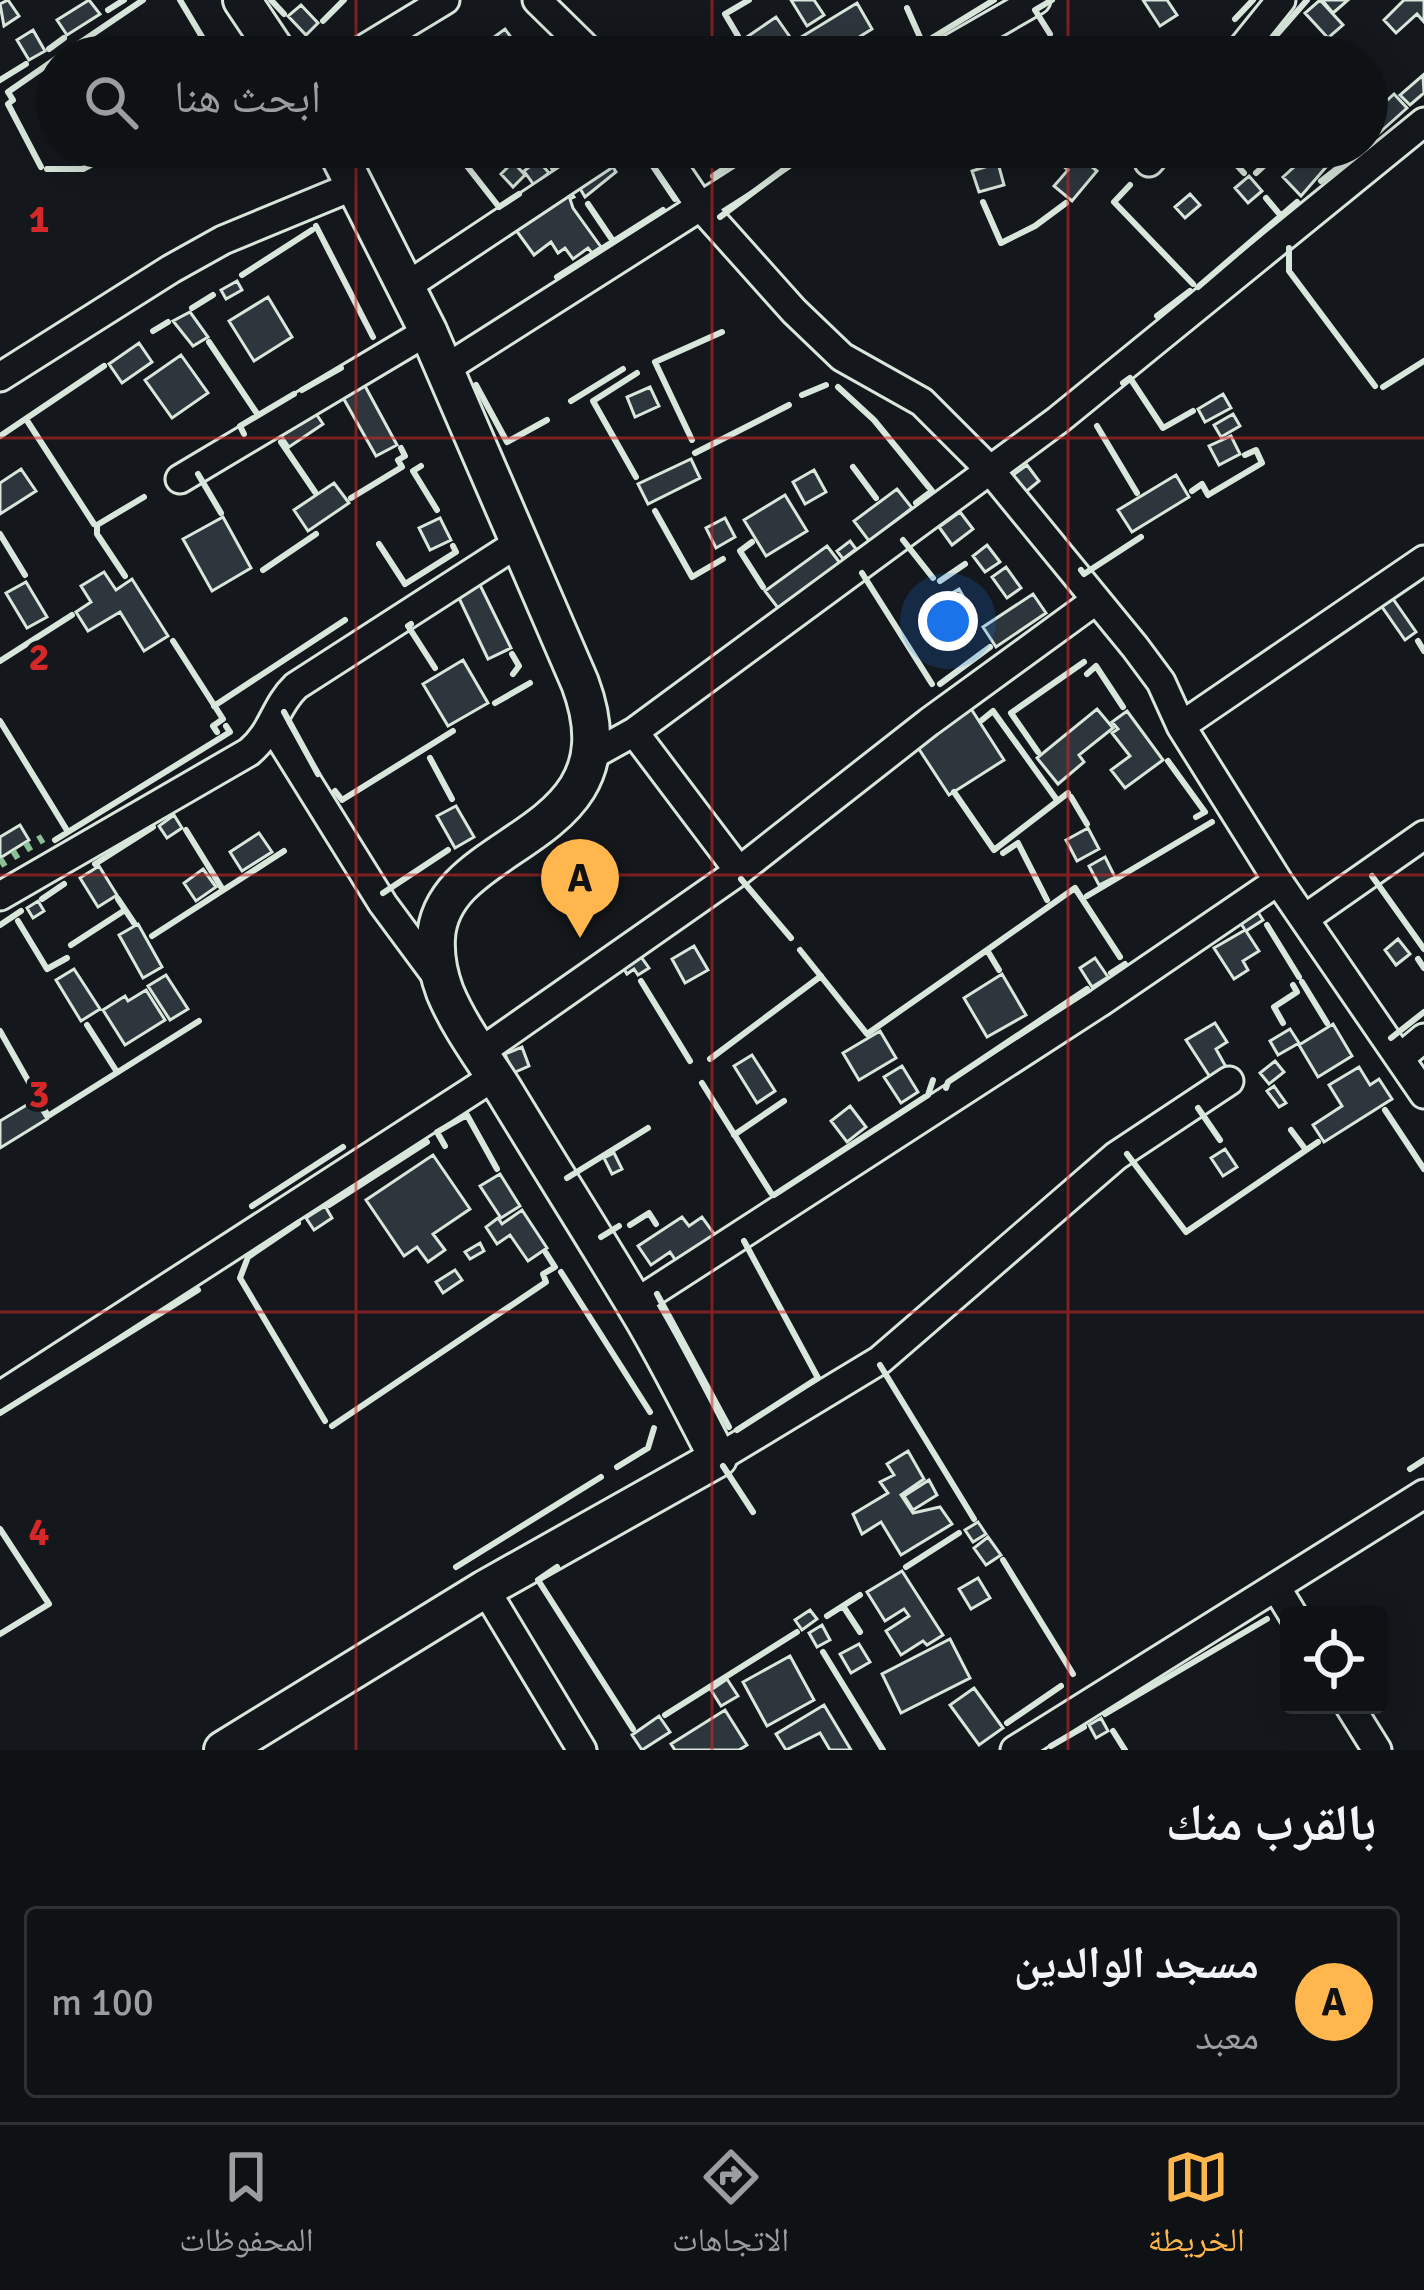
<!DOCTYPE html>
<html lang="ar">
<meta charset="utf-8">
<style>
:root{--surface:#0f1215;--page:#1d2022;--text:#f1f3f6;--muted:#9b9ea0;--line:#2f3234;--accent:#ffb74d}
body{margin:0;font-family:Signika,"Noto Naskh Arabic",sans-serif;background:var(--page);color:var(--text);direction:rtl}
.controls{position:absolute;right:36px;bottom:36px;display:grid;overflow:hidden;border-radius:12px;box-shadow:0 6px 30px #0003}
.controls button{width:108px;height:108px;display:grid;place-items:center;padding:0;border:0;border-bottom:3px solid var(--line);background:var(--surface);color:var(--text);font:60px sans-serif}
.you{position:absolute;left:948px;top:621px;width:42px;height:42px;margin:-30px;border:9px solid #fff;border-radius:50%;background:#1a73e8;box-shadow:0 0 0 18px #1a73e833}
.badge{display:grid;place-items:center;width:78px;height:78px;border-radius:50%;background:var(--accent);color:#111;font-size:39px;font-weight:700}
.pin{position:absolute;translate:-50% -99px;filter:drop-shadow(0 3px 6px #0008)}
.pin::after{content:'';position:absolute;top:63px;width:42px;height:36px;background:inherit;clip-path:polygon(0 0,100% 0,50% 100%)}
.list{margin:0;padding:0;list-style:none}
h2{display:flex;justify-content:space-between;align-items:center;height:156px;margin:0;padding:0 48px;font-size:51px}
h2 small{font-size:39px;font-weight:400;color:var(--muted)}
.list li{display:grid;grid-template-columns:78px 1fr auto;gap:36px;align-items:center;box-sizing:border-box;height:192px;margin:0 24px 24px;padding:0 24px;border:3px solid var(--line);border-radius:12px}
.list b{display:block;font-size:45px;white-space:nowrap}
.list p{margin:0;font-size:39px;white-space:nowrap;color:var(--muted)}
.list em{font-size:39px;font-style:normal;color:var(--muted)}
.icon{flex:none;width:66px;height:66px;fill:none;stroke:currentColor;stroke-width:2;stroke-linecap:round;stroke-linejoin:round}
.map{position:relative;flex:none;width:1424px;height:1750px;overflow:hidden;direction:ltr}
.search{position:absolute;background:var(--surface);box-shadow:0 6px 30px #0003;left:36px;right:36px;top:36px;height:132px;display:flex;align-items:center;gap:30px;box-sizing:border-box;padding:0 42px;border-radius:66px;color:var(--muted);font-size:45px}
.sheet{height:372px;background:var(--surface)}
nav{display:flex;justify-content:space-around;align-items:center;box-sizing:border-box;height:168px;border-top:3px solid var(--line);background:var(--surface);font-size:33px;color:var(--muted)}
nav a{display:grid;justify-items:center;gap:6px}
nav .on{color:var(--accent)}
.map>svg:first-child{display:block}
</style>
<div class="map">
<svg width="1424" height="1750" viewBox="0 0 1424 1750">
<rect width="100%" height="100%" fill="#14181c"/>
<path fill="#2c363c" stroke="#d8e6dc" stroke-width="3" d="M 8,0 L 19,16 L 4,26 L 0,4 Z
M 89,0 L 100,14 L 67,35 L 57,20 Z
M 791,0 L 814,0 L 824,15 L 807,26 Z
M 1143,0 L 1167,0 L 1177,15 L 1160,26 Z
M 1320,0 L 1343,25 L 1328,38 L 1305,13 Z
M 1322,0 L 1348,0 L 1333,13 Z
M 1404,0 L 1424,0 L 1424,22 L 1417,14 L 1396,33 L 1384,20 Z
M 857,3 L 872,29 L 827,57 L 801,57 L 793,42 Z
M 301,5 L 318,23 L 306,35 L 288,16 Z
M 776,17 L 790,37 L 756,57 L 744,39 Z
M 505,29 L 525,57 L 497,57 L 492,50 L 484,55 L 479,48 Z
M 33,30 L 45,51 L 29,60 L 17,40 Z
M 1053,43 L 1059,57 L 1034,57 L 1032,51 Z
M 1423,75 L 1424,93 L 1410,105 L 1400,95 Z
M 1394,94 L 1407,108 L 1367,144 L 1367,119 Z
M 57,95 L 57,131 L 41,104 Z
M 998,147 L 1025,147 L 1028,158 L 1002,165 Z
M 1059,147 L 1068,147 L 1097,171 L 1072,201 L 1054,186 L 1068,170 L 1052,156 Z
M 1179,147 L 1203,147 L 1183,165 L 1172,152 Z
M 1317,147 L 1341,147 L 1342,149 L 1329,160 Z
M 1313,150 L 1327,166 L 1301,196 L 1283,177 Z
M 607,158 L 616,172 L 585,197 L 574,178 Z
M 538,160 L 549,173 L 534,185 L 524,171 Z
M 513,162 L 525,175 L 513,187 L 501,174 Z
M 998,163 L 1004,185 L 979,192 L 972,171 Z
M 1249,176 L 1262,191 L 1248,203 L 1235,188 Z
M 567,188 L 574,197 L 570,199 L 573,208 L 601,247 L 592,253 L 588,248 L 573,259 L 565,248 L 558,253 L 551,242 L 534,255 L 513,226 Z
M 1190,194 L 1200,205 L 1185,218 L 1175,207 Z
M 237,281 L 242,290 L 226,299 L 221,290 Z
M 268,297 L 292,337 L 254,361 L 229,321 Z
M 190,312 L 208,337 L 193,346 L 173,321 Z
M 139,343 L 152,362 L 122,383 L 109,364 Z
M 181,355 L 208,393 L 172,418 L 145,380 Z
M 359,375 L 397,445 L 376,456 L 337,387 Z
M 650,387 L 659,406 L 635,417 L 627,397 Z
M 1223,394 L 1231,408 L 1205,422 L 1198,409 Z
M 310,405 L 323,424 L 289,447 L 276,428 Z
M 1233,414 L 1240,426 L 1221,437 L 1214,425 Z
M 1231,436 L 1240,454 L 1219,465 L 1209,446 Z
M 691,459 L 700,478 L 648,504 L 638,484 Z
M 1027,465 L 1039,481 L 1022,495 L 1009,478 Z
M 21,469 L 36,491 L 0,514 L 0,483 Z
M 814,470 L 826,492 L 805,504 L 793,482 Z
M 1176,475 L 1189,497 L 1132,532 L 1118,510 Z
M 334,483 L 349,503 L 308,531 L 294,510 Z
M 897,489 L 912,508 L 869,541 L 854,521 Z
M 785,495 L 807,531 L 766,556 L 744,520 Z
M 960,512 L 973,529 L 952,545 L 939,527 Z
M 223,517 L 251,568 L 212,591 L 183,539 Z
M 440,518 L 451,540 L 430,550 L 419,528 Z
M 725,518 L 735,537 L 716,548 L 706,528 Z
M 850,541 L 856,549 L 843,559 L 837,551 Z
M 987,545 L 1000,562 L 985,572 L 973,556 Z
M 827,546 L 840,563 L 778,608 L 765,591 Z
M 1006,567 L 1021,588 L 1007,598 L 992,577 Z
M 104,572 L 116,590 L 132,579 L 168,636 L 144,651 L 120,612 L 88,631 L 76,612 L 91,602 L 81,586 Z
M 26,582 L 47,617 L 27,628 L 6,593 Z
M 479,583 L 511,648 L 488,659 L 457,594 Z
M 959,589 L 972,612 L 949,626 L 935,603 Z
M 1033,594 L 1046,613 L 996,647 L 983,627 Z
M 1391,596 L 1416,632 L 1405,640 L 1380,604 Z
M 463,660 L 488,703 L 448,726 L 423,684 Z
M 968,704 L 1004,760 L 949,795 L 913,740 Z
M 1097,709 L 1113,728 L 1079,755 L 1084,762 L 1058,784 L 1037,758 Z
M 1127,711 L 1163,760 L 1125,788 L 1111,770 L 1130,756 L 1112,733 L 1118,729 L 1112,722 Z
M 456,806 L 474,837 L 455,848 L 437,816 Z
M 174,815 L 182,828 L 167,838 L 159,826 Z
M 20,825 L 29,840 L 0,858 L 0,837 Z
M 1088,828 L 1099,849 L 1077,861 L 1066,840 Z
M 259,833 L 272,852 L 242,871 L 230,852 Z
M 1105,857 L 1115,877 L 1099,885 L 1089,866 Z
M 99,866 L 117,895 L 98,907 L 80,878 Z
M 203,869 L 216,887 L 196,901 L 184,883 Z
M 38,901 L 44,911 L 33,918 L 27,908 Z
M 1252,903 L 1263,920 L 1246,931 L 1259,951 L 1243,961 L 1248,970 L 1234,979 L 1214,948 L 1245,930 L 1235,914 Z
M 138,924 L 162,967 L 143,978 L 119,935 Z
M 1398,939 L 1410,954 L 1396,965 L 1385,950 Z
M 694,946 L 708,970 L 685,983 L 672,959 Z
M 639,954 L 649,968 L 638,975 L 634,969 L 627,974 L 622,966 Z
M 1095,958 L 1108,977 L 1092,987 L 1080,968 Z
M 74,969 L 100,1009 L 81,1021 L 56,980 Z
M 1002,974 L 1026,1015 L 987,1037 L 964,998 Z
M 166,975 L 188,1009 L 170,1020 L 148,986 Z
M 146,990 L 165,1020 L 125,1045 L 103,1010 L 125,996 L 128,1001 Z
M 1215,1023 L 1227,1042 L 1216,1049 L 1226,1067 L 1210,1077 L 1186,1040 Z
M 1333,1024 L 1352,1056 L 1318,1077 L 1299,1045 Z
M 1290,1029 L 1299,1043 L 1278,1055 L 1270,1041 Z
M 880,1031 L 896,1058 L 859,1080 L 843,1053 Z
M 522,1047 L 529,1066 L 513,1073 L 505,1054 Z
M 752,1055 L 775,1091 L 757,1103 L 734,1066 Z
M 1275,1061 L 1284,1072 L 1269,1084 L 1260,1073 Z
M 902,1066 L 918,1092 L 901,1103 L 884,1077 Z
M 1359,1067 L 1370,1085 L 1379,1079 L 1392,1099 L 1324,1142 L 1313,1125 L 1342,1106 L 1329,1085 Z
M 1274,1086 L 1286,1103 L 1279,1107 L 1267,1091 Z
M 35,1100 L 47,1119 L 0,1148 L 0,1121 Z
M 850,1106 L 866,1127 L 847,1142 L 831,1121 Z
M 1225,1149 L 1237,1167 L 1223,1176 L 1211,1158 Z
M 614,1153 L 622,1169 L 612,1174 L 604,1158 Z
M 433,1155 L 470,1209 L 433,1234 L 445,1250 L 428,1262 L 417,1247 L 404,1256 L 366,1200 Z
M 500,1174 L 520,1206 L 501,1218 L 480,1186 Z
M 325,1206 L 332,1218 L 314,1230 L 306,1218 Z
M 522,1210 L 547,1248 L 528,1261 L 510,1235 L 497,1244 L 486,1227 L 498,1218 L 502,1224 Z
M 682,1217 L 689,1226 L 702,1217 L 715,1235 L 676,1261 L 670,1252 L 651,1265 L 638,1246 Z
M 480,1243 L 484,1251 L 470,1259 L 465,1252 Z
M 455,1270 L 462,1280 L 443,1293 L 436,1282 Z
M 908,1451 L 924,1479 L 901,1495 L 913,1513 L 940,1507 L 952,1524 L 901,1555 L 881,1522 L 862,1534 L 853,1514 L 888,1493 L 880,1482 L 894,1475 L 887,1464 Z
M 929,1480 L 937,1495 L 913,1510 L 904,1496 Z
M 978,1522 L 986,1534 L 973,1542 L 965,1530 Z
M 988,1537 L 1001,1555 L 986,1565 L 974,1548 Z
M 902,1571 L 943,1635 L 927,1645 L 923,1641 L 901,1655 L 886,1631 L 909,1616 L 904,1609 L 885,1621 L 867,1592 Z
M 978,1578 L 990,1598 L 971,1609 L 959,1589 Z
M 810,1610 L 817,1619 L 802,1630 L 795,1620 Z
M 822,1625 L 830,1640 L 817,1647 L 809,1633 Z
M 950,1639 L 970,1678 L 901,1713 L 882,1674 Z
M 859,1644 L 870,1662 L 851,1673 L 840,1654 Z
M 790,1656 L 814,1700 L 767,1726 L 743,1682 Z
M 727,1679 L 738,1696 L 721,1706 L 711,1690 Z
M 974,1688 L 1003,1728 L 979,1745 L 950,1705 Z
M 824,1705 L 851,1750 L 830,1750 L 820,1733 L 786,1750 L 776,1734 Z
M 725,1710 L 747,1745 L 739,1750 L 675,1750 L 671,1744 Z
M 659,1716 L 670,1732 L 642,1750 L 632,1735 Z
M 1101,1718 L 1108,1731 L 1096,1738 L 1089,1725 Z"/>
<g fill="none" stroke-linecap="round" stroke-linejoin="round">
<defs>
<path id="minor" d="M 537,0 L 595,57
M 351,57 L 445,0
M 937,57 L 1036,0
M 1235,57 L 1281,0
M 660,147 L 700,206 L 794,311 L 842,357 L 922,402 L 990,470 L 1135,647 L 1161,682 L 1181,726 L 1278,881 L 1424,1094
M 1149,162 L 1162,147
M 407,286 L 616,147
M 445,369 L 794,147
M 0,377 L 171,269 L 223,240 L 356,185
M 180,479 L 428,331
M 1181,726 L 1424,560
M 273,727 L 383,904 L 440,981
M 634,732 L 739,871 L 929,722 L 1095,601
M 589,757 L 634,732 L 1058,420 L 1424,122
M 0,896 L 249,752 C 274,731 274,707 296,686 L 521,541
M 1304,919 L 1424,835
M 479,1053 L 739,871
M 1401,1057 L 1424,1038
M 634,1304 L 1099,1003 L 1278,881
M 0,1396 L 495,1076
M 718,1458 L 880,1360 L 1116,1156 L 1229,1081
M 1276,1587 L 1293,1615
M 485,1589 L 582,1750
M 1349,1705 L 1377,1750
M 1015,1750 L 1424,1494"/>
<path id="tertiary" d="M 242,0 L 280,57
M 223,1750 L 485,1589 L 718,1458 C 694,1412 671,1366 645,1321 C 600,1245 552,1170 506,1094 C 485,1060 460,1028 445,992 C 439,976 435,955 436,938 C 441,835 640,843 580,683 L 428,331 L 335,147"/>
</defs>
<use href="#minor" stroke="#d8e6dc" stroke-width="33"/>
<use href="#tertiary" stroke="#d8e6dc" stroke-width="42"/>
<use href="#minor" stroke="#14181c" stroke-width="27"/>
<use href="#tertiary" stroke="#14181c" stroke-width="36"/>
<path stroke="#8ac095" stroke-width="9" stroke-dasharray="6 9" stroke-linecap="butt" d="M 0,864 L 43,838"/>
<path stroke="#d8e6dc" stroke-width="6" d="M 180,0 L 214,57
M 271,0 L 284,14
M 907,8 L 923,44
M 108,10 L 124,0
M 1235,19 L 1253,0
M 323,21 L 344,0
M 1050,34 L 1035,10 L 1052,0
M 738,36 L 725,14 L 749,0
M 996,43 L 1003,57
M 49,49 L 64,38
M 1272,51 L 1266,47 L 1307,0
M 59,57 L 143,0
M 460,57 L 473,49
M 901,57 L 994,0
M 1200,57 L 1212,42
M 0,80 L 26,64
M 452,147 L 499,207 L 519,194
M 640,147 L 675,199
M 961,147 L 968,165
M 1220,147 L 1244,173
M 1108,164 L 1122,147
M 41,167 L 8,104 L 13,100 L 8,92 L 57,58
M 553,168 L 583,147
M 47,169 L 83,169 L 125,147
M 1256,173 L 1284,147
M 713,176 L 757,147
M 1321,181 L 1353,156
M 1130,185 L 1114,202 L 1193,284
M 1266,198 L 1281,216
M 983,202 L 1001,243 L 1035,226 L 1066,203
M 588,204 L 613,241
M 720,217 L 790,165
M 316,226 L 373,337
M 1289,248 L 1289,271 L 1375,386
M 242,275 L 312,230
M 557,277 L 663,210
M 1198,287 L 1297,202
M 192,308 L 213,295
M 1157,316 L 1190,291
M 153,331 L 168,322
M 209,342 L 258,415
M 1123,383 L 1130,378 L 1163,428 L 1193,411
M 476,385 L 507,442 L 547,420
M 838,387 L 874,420 L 932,491 L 916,503
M 1383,387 L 1424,361
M 302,390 L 341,368
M 802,395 L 826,385
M 571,401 L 623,369
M 26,419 L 94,524
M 1097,426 L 1137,493
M 244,434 L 240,426 L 294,394
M 0,436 L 104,366
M 692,440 L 655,362 L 722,332
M 281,442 L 315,492
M 695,453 L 789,405
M 421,466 L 413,471 L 437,510
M 853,467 L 876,498
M 198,474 L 221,513
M 636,477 L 593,401 L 637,373
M 1192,491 L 1202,484 L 1208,495 L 1262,463 L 1256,450 L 1245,455
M 351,498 L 402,467 L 398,460 L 405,456 L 401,448
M 655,511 L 692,577 L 723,559
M 0,534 L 25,575
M 903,540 L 933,578
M 752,542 L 740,551 L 763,587
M 379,544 L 405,584 L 456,552 L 453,546
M 263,570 L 316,534
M 1081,570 L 1084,574 L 1141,537
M 862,573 L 932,684
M 125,576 L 97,534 L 97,525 L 144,497
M 940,581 L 965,564
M 411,624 L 408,626 L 435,668
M 173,641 L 223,719 L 213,726 L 217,732
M 1418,641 L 1424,651
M 512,654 L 519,666 L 513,674
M 0,661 L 72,615
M 1087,674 L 1096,666 L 1123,707
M 940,684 L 990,647
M 495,703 L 530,683
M 214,706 L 345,620
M 284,712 L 318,774
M 982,720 L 993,711 L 1057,800
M 0,721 L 68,832
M 1038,752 L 1011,713 L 1084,662
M 430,758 L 452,799
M 1168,761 L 1205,812 L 1196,817
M 335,791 L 342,800 L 453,731
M 954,792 L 994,850 L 1068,793
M 1071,797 L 1087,824
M 186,830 L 223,890
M 55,840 L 230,732 L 226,726
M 1003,853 L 1018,843 L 1047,900
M 95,864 L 153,827
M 1372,876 L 1424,949
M 741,879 L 791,938
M 383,893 L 448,850
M 1087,896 L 1212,822
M 42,899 L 64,884
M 118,899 L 134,923
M 18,921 L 47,969 L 67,958
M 0,925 L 21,911
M 1267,925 L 1299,977
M 152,936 L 284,851
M 71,945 L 125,910
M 800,950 L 867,1034 L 987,950
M 1418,959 L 1424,968
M 999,970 L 987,950 L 1075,888 L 1120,957
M 1111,973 L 1125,964
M 641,981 L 690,1061
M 1302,982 L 1327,1023
M 1283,1023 L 1274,1007 L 1297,992 L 1293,985
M 87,1025 L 117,1072
M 0,1031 L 48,1116 L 199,1021
M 1391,1038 L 1424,1012
M 710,1059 L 821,976
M 702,1083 L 771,1193
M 946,1088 L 948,1082 L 1087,989
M 1198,1108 L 1220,1140
M 1385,1110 L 1424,1169
M 1291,1130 L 1306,1150
M 734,1135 L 784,1101
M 445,1146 L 437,1132 L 467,1115 L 497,1169
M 1127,1154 L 1186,1232 L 1318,1142
M 567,1178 L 648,1128
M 774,1195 L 928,1095 L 933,1080
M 329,1205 L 427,1142
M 252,1206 L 343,1147
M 298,1223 L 248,1257 L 240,1278 L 325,1421
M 630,1225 L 649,1213 L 656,1224
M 601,1237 L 619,1226
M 561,1272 L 650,1412
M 657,1294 L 729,1427
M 880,1365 L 974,1519
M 0,1413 L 198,1290
M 332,1426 L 546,1282 L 543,1274 L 555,1267 L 546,1253
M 737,1430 L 818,1378 L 744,1241
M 723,1466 L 753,1512
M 617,1467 L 648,1448 L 654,1428
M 1410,1469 L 1424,1460
M 0,1529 L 49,1604 L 0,1634
M 1003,1560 L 1073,1674
M 456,1567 L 601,1477
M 557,1567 L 538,1580 L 633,1729
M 906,1567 L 959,1533
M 843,1606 L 860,1632
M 827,1616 L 860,1595
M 823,1652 L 883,1750
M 1105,1714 L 1267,1619
M 665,1715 L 797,1632
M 1007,1723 L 1061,1686
M 1113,1731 L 1125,1750
M 1051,1746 L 1084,1727"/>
</g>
<path fill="none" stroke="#d62828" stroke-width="3" stroke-opacity="0.55" d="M 356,0 L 356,57M 712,0 L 712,57M 1068,0 L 1068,57M 356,147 L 356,1750M 712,147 L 712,1750M 1068,147 L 1068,1750M 0,438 L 1424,438M 0,875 L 1424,875M 0,1312 L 1424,1312"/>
<g font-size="39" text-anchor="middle" font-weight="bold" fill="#d62828" stroke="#14181c" stroke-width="9" stroke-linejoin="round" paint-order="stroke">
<text x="39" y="232">1</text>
<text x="39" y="670">2</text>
<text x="39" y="1107">3</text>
<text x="39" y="1545">4</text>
</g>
</svg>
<div class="controls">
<button><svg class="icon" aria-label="locate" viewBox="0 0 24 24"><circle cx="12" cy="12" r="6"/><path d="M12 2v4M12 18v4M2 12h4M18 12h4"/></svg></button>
</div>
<div class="you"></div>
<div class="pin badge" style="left:580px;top:938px">A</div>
<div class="search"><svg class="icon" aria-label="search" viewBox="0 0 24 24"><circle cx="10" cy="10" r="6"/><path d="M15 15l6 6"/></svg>ابحث هنا</div>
</div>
<section class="sheet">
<h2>بالقرب منك<small></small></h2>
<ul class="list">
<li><span class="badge">A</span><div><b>مسجد الوالدين</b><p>معبد</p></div><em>100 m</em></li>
</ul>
</section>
<nav>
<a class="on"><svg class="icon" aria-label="map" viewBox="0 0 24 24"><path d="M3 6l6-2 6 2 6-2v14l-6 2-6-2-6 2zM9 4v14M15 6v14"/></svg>الخريطة</a>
<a><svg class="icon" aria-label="directions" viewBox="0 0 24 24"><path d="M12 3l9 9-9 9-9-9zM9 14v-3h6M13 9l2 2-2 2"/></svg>الاتجاهات</a>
<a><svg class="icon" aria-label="saved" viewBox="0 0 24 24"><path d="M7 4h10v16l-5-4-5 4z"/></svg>المحفوظات</a>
</nav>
